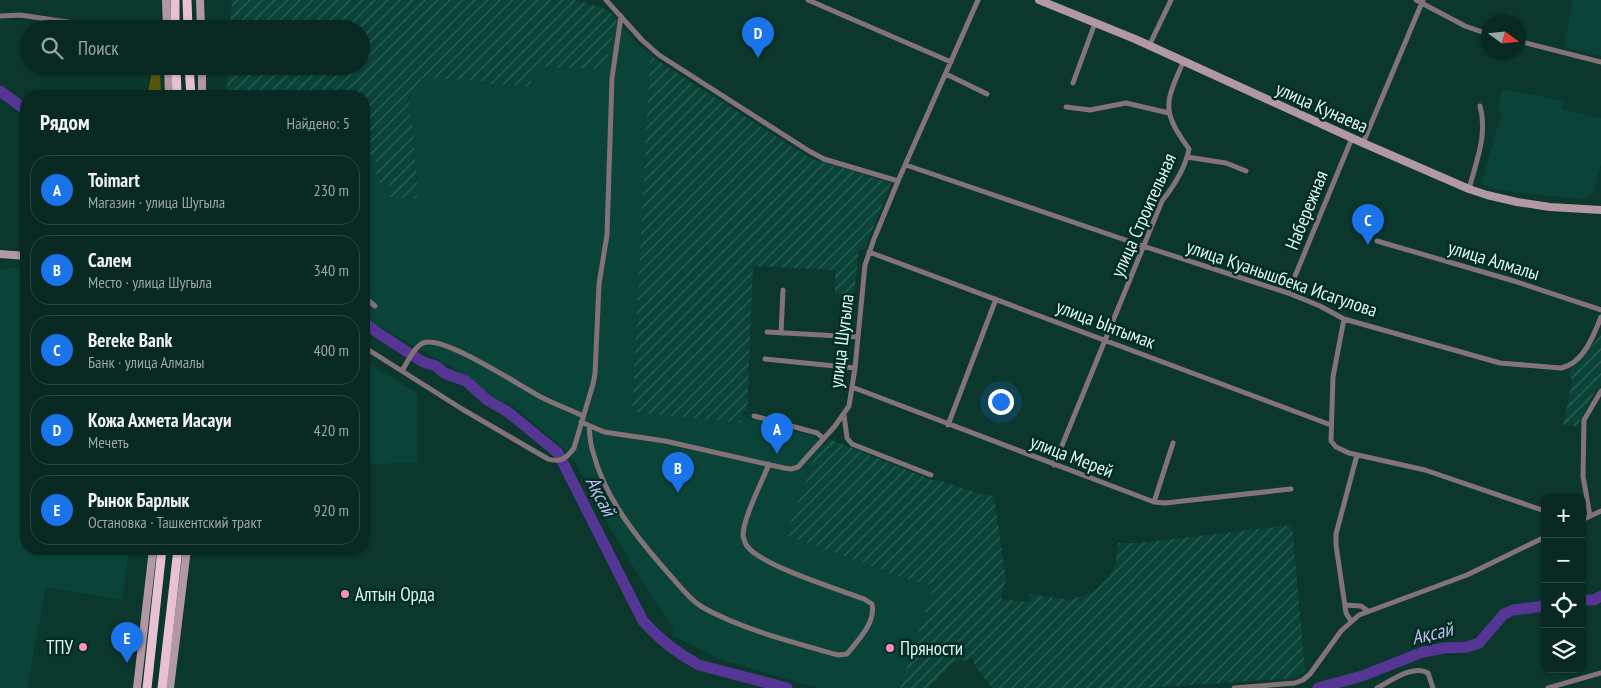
<!DOCTYPE html>
<html lang="ru">
<meta charset="utf-8">
<style>
:root{--surface:#082922;--page:#16352f;--text:#f1f3f6;--muted:#98a6a5;--line:#294540;--accent:#1a73e8}
body{margin:0;font-family:"PT Sans Narrow",sans-serif;background:var(--page);color:var(--text)}
.controls{position:absolute;right:15px;bottom:15px;display:grid;overflow:hidden;border-radius:10px;box-shadow:0 1px 4px #0004}
.controls button{width:45px;height:45px;display:grid;place-items:center;padding:0;border:0;border-bottom:1px solid var(--line);background:var(--surface);color:var(--text);font:25px sans-serif}
.compass{position:absolute;left:1481px;top:15px;width:45px;height:45px;border-radius:50%;background:var(--surface);box-shadow:0 1px 4px #0004;rotate:105deg}
.you{position:absolute;left:1000px;top:401px;width:18px;height:18px;margin:-12px;border:4px solid #fff;border-radius:50%;background:#1a73e8;box-shadow:0 0 0 8px #1a73e833}
.badge{display:grid;place-items:center;width:32px;height:32px;border-radius:50%;background:var(--accent);color:#fff;font-size:16px;font-weight:700}
.pin{position:absolute;translate:-50% -41px;filter:drop-shadow(0 1px 2px #0008)}
.pin::after{content:'';position:absolute;top:26px;width:18px;height:15px;background:inherit;clip-path:polygon(0 0,100% 0,50% 100%)}
.list{margin:0;padding:0;list-style:none}
h2{display:flex;justify-content:space-between;align-items:center;height:65px;margin:0;padding:0 20px;font-size:21px}
h2 small{font-size:16px;font-weight:400;color:var(--muted)}
.list li{display:grid;grid-template-columns:32px 1fr auto;gap:15px;align-items:center;box-sizing:border-box;height:70px;margin:0 10px 10px;padding:0 10px;border:1px solid var(--line);border-radius:20px}
.list b{display:block;font-size:19px;white-space:nowrap}
.list p{margin:0;font-size:16px;white-space:nowrap;color:var(--muted)}
.list em{font-size:16px;font-style:normal;color:var(--muted)}
.icon{flex:none;width:28px;height:28px;fill:none;stroke:currentColor;stroke-width:2;stroke-linecap:round;stroke-linejoin:round}
.map{position:relative;flex:none;width:1601px;height:688px;overflow:hidden}
.search{position:absolute;background:var(--surface);box-shadow:0 1px 4px #0004;left:20px;top:20px;width:350px;height:55px;display:flex;align-items:center;gap:12px;box-sizing:border-box;padding:0 18px;border-radius:28px;color:var(--muted);font-size:19px}
.panel{position:absolute;background:var(--surface);box-shadow:0 1px 4px #0004;left:20px;top:90px;width:350px;height:465px;border-radius:20px}
.map>svg:first-child{display:block}
</style>
<div class="map">
<svg width="1601" height="688" viewBox="0 0 1601 688">
<defs>
<pattern id="industrial-furrows" width="10" height="10" patternUnits="userSpaceOnUse" patternTransform="scale(1.25)"><rect width="10" height="10" fill="#0a4438"/><path d="M-1 1l2-2M0 10L10 0M9 11l2-2" fill="none" stroke="#2d6055"/></pattern>
<pattern id="forest-firs" width="22" height="20" patternUnits="userSpaceOnUse" patternTransform="scale(1.25)"><rect width="22" height="20" fill="#53580c"/><path d="M5 1l3.5 6h-7zM16 11l3.5 6h-7z" fill="#6b7130"/></pattern>
</defs>
<rect width="100%" height="100%" fill="#0b372d"/>
<path fill="#0a4438" d="M 1573,0 L 1601,0 L 1601,56 L 1564,47 Z
M 617,19 L 635,42 L 650,55 L 632,411 L 741,423 L 742,416 L 815,437 L 823,446 L 815,455 L 786,535 L 904,578 L 934,586 L 900,688 L 818,688 L 722,660 L 673,636 L 673,627 L 649,593 L 603,516 L 576,463 L 562,447 L 512,405 L 486,393 L 469,377 L 373,323 L 364,315 L 364,157 L 375,156 L 377,182 L 390,185 L 418,198 L 414,139 L 408,93 L 421,78 L 485,81 L 485,84 L 530,86 L 532,67 L 605,69 Z
M 1502,89 L 1564,101 L 1563,110 L 1601,118 L 1601,164 L 1593,195 L 1581,199 L 1521,193 L 1496,189 L 1481,184 L 1502,112 L 1497,111 Z
M 26,267 L 26,549 L 129,549 L 122,600 L 46,587 L 27,688 L 0,688 L 0,269 Z
M 364,362 L 417,392 L 417,463 L 364,464 Z"/>
<path fill="url(#industrial-furrows)" d="M 232,0 L 575,0 L 606,9 L 617,19 L 605,69 L 532,67 L 531,86 L 484,84 L 484,81 L 421,78 L 419,92 L 408,93 L 414,139 L 418,198 L 389,197 L 390,185 L 377,182 L 375,157 L 364,157 L 364,96 L 226,96 L 229,66 L 361,66 L 361,29 L 230,29 Z
M 650,55 L 681,76 L 810,158 L 891,183 L 865,248 L 859,250 L 854,294 L 835,294 L 835,270 L 753,266 L 747,411 L 743,411 L 741,423 L 632,412 Z
M 1601,335 L 1601,385 L 1595,391 L 1577,426 L 1563,425 L 1572,382 L 1569,372 Z
M 829,439 L 932,480 L 942,481 L 980,494 L 994,496 L 1006,579 L 1001,599 L 1029,602 L 1030,594 L 1069,600 L 1092,593 L 1109,577 L 1116,563 L 1118,543 L 1139,543 L 1292,525 L 1305,670 L 1295,678 L 1146,688 L 992,688 L 975,666 L 973,659 L 954,662 L 928,688 L 900,688 L 934,586 L 904,578 L 786,535 L 815,455 Z"/>
<path fill="url(#forest-firs)" d="M 148,66 L 160,66 L 161,96 L 150,96 L 148,91 L 151,77 Z"/>
<g fill="none" stroke-linecap="round" stroke-linejoin="round">
<path stroke="#553695" stroke-width="11" d="M 0,91 L 26,110
M 364,322 L 375,331 L 423,362 L 436,366 L 444,373 L 466,381 L 487,400 L 508,412 L 558,453 L 643,621 C 659,639 678,654 699,665 L 787,688
M 1582,600 L 1594,600 L 1601,596
M 1318,688 L 1362,676 L 1423,652 L 1444,648 L 1467,647 L 1479,643 L 1504,614 L 1513,610 L 1545,606"/>
<path stroke="#837278" stroke-width="5" d="M 606,0 L 642,40 L 659,55 L 809,151 L 824,159 L 898,181
M 808,0 L 951,62
M 1416,0 L 1465,26 L 1488,34
M 0,16 L 20,15 L 115,29
M 1518,41 L 1601,62
M 1149,46 L 1171,0
M 946,74 L 987,94
M 1073,83 L 1095,23
M 1066,107 L 1090,110 L 1126,103 L 1169,113
M 1363,143 L 1423,0
M 1187,157 L 1226,163 L 1246,171
M 906,165 L 1143,246 L 1288,293 L 1320,306 L 1344,319 L 1500,363 L 1561,368 C 1583,364 1594,335 1601,317
M 1469,189 C 1476,162 1488,134 1480,106
M 1377,241 L 1514,281 L 1601,310
M 869,252 L 1331,425
M 1288,293 L 1352,138
M 364,297 L 375,306
M 1344,319 L 1333,377 L 1331,441 L 1336,447 L 1349,453 L 1425,470 L 1545,511
M 767,332 L 858,337
M 781,333 L 783,290
M 364,347 L 462,409 L 548,459 C 560,463 567,458 574,448 L 593,384 L 595,374 L 599,284 L 607,235 L 612,78 L 621,16
M 765,359 L 855,368
M 402,371 C 407,363 414,347 423,343 C 442,334 520,386 541,397 C 554,404 569,409 583,416
M 852,387 L 1154,502 L 1165,503 L 1291,489
M 844,415 L 847,438 L 852,444 L 931,475
M 754,416 L 817,433 L 823,438
M 581,422 L 604,432 L 665,441 L 784,468 L 791,469 L 798,467 L 835,426 L 849,406 L 855,368 L 865,265 L 874,239 L 898,181 L 978,0
M 948,425 L 996,299
M 589,426 C 590,435 590,444 593,452 C 605,499 638,539 669,574 C 679,585 689,599 702,607 C 741,629 795,643 838,655 L 847,654 C 858,640 876,623 872,604 L 864,599 C 840,590 760,565 747,546 C 745,544 744,538 743,536 C 743,518 762,482 769,464
M 1054,465 L 1162,201 C 1174,186 1185,169 1189,149 C 1180,136 1167,119 1169,103 C 1169,91 1179,73 1183,62
M 1154,502 L 1173,443
M 1590,516 L 1583,476 L 1584,420 L 1601,391
M 1582,520 L 1601,511
M 1345,605 L 1361,606 L 1368,611
M 1351,621 L 1346,613 L 1336,545 L 1336,534 L 1357,455
M 1234,688 L 1295,683 L 1303,680 L 1310,674 L 1341,631 L 1359,615 L 1467,575 L 1545,537
M 1377,688 C 1391,681 1413,664 1428,673 L 1433,688
M 1548,688 L 1601,673"/>
<path stroke="#b298a2" stroke-width="8" d="M 166,0 L 167,29
M 200,0 L 201,29
M 1039,0 L 1135,39 L 1363,143 L 1469,189 L 1487,195 L 1517,202 L 1550,207 L 1601,210
M 168,66 L 169,96
M 202,66 L 202,96
M 0,254 L 26,256
M 137,688 L 153,549
M 170,688 L 187,549"/>
<path stroke="#e8c2d0" stroke-width="9" d="M 175,0 L 175,29
M 187,0 L 188,29
M 176,66 L 177,96
M 189,66 L 191,96
M 147,688 L 162,549
M 162,688 L 178,549"/>
</g>
<g fill="#fd8ebe" stroke="#002d23" stroke-width="2">
<circle cx="345" cy="594" r="5"/>
<circle cx="83" cy="647" r="5"/>
<circle cx="890" cy="648" r="5"/>
</g>
<g text-anchor="middle" dominant-baseline="central" stroke-width="5" stroke-linejoin="round" paint-order="stroke">
<g font-size="19" fill="#dff6ee" stroke="#002d23">
<text transform="translate(1322 107) rotate(24)">улица Кунаева</text>
<text transform="translate(1306 210) rotate(-68)">Набережная</text>
<text transform="translate(1143 215) rotate(-66)">улица Строительная</text>
<text transform="translate(1494 260) rotate(17)">улица Алмалы</text>
<text transform="translate(1282 278) rotate(19)">улица Куанышбека Исагулова</text>
<text transform="translate(1106 324) rotate(21)">улица Ынтымак</text>
<text transform="translate(841 341) rotate(-83)">улица Шугыла</text>
<text transform="translate(1072 456) rotate(21)">улица Мерей</text>
</g>
<g font-size="19" fill="#dff6ee" stroke="#002d23" text-anchor="start">
<text x="355" y="594">Алтын Орда</text>
<text x="73" y="647" text-anchor="end">ТПУ</text>
<text x="900" y="648">Пряности</text>
</g>
<g font-size="20" font-style="italic" fill="#c3b9ec" stroke="#002d23">
<text transform="translate(601 496) rotate(63)">Ақсай</text>
<text transform="translate(1432 633) rotate(-13)">Ақсай</text>
</g>
</g>
</svg>
<div class="controls">
<button>+</button>
<button>−</button>
<button><svg class="icon" aria-label="locate" viewBox="0 0 24 24"><circle cx="12" cy="12" r="6"/><path d="M12 2v4M12 18v4M2 12h4M18 12h4"/></svg></button>
<button><svg class="icon" aria-label="layers" viewBox="0 0 24 24"><path d="M12 4l9 5-9 5-9-5zM3 14l9 5 9-5"/></svg></button>
</div>
<svg class="compass" viewBox="-18 -18 36 36"><path d="M0-13l5 13h-10z" fill="#e53935"/><path d="M0 13l5-13h-10z" fill="#98a6a5"/></svg>
<div class="you"></div>
<div class="pin badge" style="left:777px;top:454px">A</div>
<div class="pin badge" style="left:678px;top:493px">B</div>
<div class="pin badge" style="left:1368px;top:245px">C</div>
<div class="pin badge" style="left:758px;top:58px">D</div>
<div class="pin badge" style="left:127px;top:663px">E</div>
<div class="search"><svg class="icon" aria-label="search" viewBox="0 0 24 24"><circle cx="10" cy="10" r="6"/><path d="M15 15l6 6"/></svg>Поиск</div>
<section class="panel">
<h2>Рядом<small>Найдено: 5</small></h2>
<ul class="list">
<li><span class="badge">A</span><div><b>Toimart</b><p>Магазин · улица Шугыла</p></div><em>230 m</em></li>
<li><span class="badge">B</span><div><b>Салем</b><p>Место · улица Шугыла</p></div><em>340 m</em></li>
<li><span class="badge">C</span><div><b>Bereke Bank</b><p>Банк · улица Алмалы</p></div><em>400 m</em></li>
<li><span class="badge">D</span><div><b>Кожа Ахмета Иасауи</b><p>Мечеть</p></div><em>420 m</em></li>
<li><span class="badge">E</span><div><b>Рынок Барлык</b><p>Остановка · Ташкентский тракт</p></div><em>920 m</em></li>
</ul>
</section>
</div>
